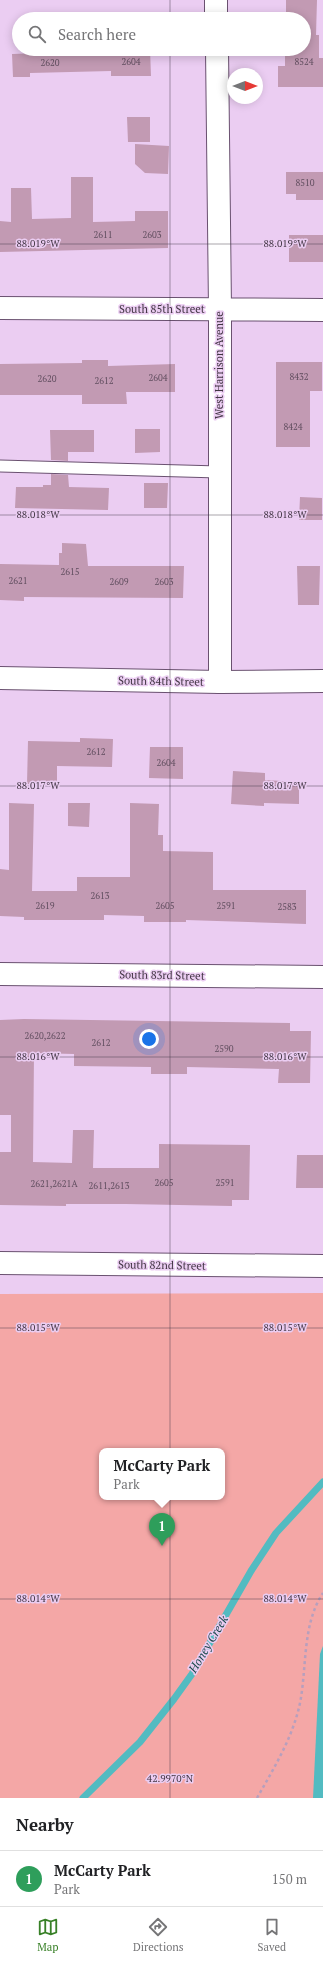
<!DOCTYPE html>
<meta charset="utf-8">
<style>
:root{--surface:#fff;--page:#f6f6f6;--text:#202124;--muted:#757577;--line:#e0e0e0;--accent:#388027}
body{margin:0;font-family:"PT Serif",serif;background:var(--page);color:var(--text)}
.compass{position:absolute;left:227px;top:68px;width:36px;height:36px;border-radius:50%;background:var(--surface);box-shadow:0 2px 10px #0003;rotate:90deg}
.you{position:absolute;left:149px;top:1039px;width:14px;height:14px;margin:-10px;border:3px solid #fff;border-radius:50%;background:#1a73e8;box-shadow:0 0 0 6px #1a73e833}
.badge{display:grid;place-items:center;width:26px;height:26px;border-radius:50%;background:var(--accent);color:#fff;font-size:13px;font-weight:700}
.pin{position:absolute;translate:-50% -33px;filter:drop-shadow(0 1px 2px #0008)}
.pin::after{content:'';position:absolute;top:21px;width:14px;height:12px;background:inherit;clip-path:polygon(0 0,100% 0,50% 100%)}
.popup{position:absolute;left:99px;top:1448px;width:126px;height:52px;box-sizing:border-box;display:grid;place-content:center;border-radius:8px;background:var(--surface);filter:drop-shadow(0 1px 3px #0005);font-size:13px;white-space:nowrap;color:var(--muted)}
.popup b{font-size:15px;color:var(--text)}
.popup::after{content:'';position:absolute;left:50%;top:100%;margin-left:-8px;border:8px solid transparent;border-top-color:var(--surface)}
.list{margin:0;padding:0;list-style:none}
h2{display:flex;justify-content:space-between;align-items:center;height:52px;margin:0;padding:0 16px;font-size:17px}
h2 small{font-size:13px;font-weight:400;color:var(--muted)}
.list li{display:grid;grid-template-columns:26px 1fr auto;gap:12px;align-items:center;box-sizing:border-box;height:56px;padding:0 16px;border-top:1px solid var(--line)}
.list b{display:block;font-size:15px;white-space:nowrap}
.list p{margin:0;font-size:13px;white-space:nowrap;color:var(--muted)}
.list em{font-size:13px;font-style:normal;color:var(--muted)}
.icon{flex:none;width:22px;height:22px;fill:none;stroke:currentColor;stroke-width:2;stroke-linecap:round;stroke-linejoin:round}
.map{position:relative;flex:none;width:323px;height:1798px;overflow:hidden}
.search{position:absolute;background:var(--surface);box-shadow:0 2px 10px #0003;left:12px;right:12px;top:12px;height:44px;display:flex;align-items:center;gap:10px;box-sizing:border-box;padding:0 14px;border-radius:22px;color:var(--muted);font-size:15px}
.sheet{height:108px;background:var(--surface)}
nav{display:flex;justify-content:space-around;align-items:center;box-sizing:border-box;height:56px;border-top:1px solid var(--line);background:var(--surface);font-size:11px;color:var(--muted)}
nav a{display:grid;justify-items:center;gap:2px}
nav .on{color:var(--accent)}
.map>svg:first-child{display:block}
</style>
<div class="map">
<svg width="323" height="1798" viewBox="0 0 323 1798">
<rect width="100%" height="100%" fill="#ebcdf2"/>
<path fill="#f4a7a6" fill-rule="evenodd" d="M 323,1293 L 323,1798 L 0,1798 L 0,1294 ZM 102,1451 L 222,1451 L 222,1497 L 102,1497 Z"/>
<path fill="#52bbc1" d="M 323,1646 L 323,1798 L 313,1798 L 320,1654 Z"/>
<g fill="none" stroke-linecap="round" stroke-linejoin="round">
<path stroke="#52bbc1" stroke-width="7" d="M 83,1798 L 140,1742 L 174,1699 L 192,1674 L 251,1571 L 276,1533 L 323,1482"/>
</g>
<path fill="#c29ab3" d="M 286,0 L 317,0 L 316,35 L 319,35 L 319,58 L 323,58 L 323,87 L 278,87 L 278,66 L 285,66 L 285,49 L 304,49 L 304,19 L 286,19 Z
M 41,49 L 150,49 L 151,76 L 111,76 L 111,71 L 30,73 L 30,77 L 13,77 L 12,54 L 41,53 Z
M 127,117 L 150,117 L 150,142 L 128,142 Z
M 135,144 L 169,146 L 168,174 L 145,173 L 135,164 Z
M 286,172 L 323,172 L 323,200 L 296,200 L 296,194 L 286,194 Z
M 71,177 L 93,177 L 93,222 L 135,221 L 135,211 L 168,211 L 168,248 L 0,252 L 0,221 L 11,222 L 11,188 L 31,188 L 32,219 L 71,218 Z
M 289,235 L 323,235 L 323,262 L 289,262 Z
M 82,360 L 108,360 L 108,366 L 175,364 L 175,392 L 126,392 L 127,404 L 82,404 L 82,395 L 0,395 L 0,364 L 82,363 Z
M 276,362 L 322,362 L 322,391 L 310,391 L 310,447 L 276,447 Z
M 135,429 L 160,429 L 160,452 L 135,453 Z
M 50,430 L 94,430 L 94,452 L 68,452 L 68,461 L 51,460 Z
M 51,474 L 68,475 L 69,487 L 109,488 L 108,510 L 15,508 L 16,487 L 43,487 L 43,485 L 51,485 Z
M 144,483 L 168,483 L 167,508 L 144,508 Z
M 300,497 L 322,498 L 322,520 L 299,520 Z
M 62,543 L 86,544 L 88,566 L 184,566 L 183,598 L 24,597 L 24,601 L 0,600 L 0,564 L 59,565 L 59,553 L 62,553 Z
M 297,566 L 320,566 L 319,605 L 298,605 Z
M 80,738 L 113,739 L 112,767 L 57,766 L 57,785 L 27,784 L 28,741 L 80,742 Z
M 150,747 L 183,747 L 183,779 L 149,778 Z
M 233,771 L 265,773 L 265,780 L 299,782 L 299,804 L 264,803 L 264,806 L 231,804 Z
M 9,803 L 34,804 L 32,891 L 77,891 L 77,877 L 130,877 L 130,803 L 159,804 L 158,835 L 163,835 L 163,851 L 213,852 L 213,890 L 306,890 L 306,924 L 186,920 L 186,922 L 144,922 L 144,916 L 104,915 L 104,920 L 24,920 L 24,917 L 0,916 L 0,869 L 9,870 Z
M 68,803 L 90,803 L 89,827 L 68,826 Z
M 24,1019 L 290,1023 L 290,1031 L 311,1031 L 310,1083 L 278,1083 L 279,1069 L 187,1067 L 187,1074 L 151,1074 L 151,1067 L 74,1066 L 74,1054 L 34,1053 L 33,1162 L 72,1163 L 73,1130 L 94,1130 L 93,1168 L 159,1168 L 159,1144 L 250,1145 L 249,1200 L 232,1200 L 232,1206 L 126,1204 L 66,1204 L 66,1206 L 0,1205 L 0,1152 L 11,1152 L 11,1115 L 0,1115 L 0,1020 Z
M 297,1155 L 323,1155 L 323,1188 L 296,1188 Z"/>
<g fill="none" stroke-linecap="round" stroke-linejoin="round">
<defs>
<path id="lane" d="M 0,466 L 219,472"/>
<path id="street" d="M 216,0 L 216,19
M 217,49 L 220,309 L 220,682
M 0,308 L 323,310
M 0,974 L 323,977
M 0,1263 L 323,1266"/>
<path id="secondary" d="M 0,678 L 220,682 L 323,681"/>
</defs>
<use href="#lane" stroke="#6a5170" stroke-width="13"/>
<use href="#street" stroke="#6a5170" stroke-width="24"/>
<use href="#secondary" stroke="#6a5170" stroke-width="24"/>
<path stroke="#b79fbd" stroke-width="2.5" stroke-dasharray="3 3" stroke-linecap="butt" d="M 257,1798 C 274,1768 293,1737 300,1703 C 307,1668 302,1624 323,1593"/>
<use href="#lane" stroke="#fff" stroke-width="11"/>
<use href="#street" stroke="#fff" stroke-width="22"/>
<use href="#secondary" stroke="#fff" stroke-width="22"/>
</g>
<path fill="none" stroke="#413543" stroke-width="1" stroke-opacity="0.45" d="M 170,0 L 170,19M 170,49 L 170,1798M 0,244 L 323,244M 0,515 L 323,515M 0,786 L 323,786M 0,1057 L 323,1057M 0,1328 L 323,1328M 0,1599 L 323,1599"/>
<g text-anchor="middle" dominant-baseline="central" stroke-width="3" stroke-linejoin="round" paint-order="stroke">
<g font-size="9" fill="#614e5f">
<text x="131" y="62">2604</text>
<text x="304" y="62">8524</text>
<text x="50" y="63">2620</text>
<text x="305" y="183">8510</text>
<text x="103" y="235">2611</text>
<text x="152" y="235">2603</text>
<text x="299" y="377">8432</text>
<text x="158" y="378">2604</text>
<text x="47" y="379">2620</text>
<text x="104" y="381">2612</text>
<text x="293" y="427">8424</text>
<text x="70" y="572">2615</text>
<text x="18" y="581">2621</text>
<text x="119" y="582">2609</text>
<text x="164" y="582">2603</text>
<text x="96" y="752">2612</text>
<text x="166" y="763">2604</text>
<text x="100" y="896">2613</text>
<text x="45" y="906">2619</text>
<text x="165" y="906">2605</text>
<text x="226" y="906">2591</text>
<text x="287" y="907">2583</text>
<text x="45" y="1036">2620,2622</text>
<text x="101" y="1043">2612</text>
<text x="224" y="1049">2590</text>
<text x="164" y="1183">2605</text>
<text x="225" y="1183">2591</text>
<text x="54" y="1184">2621,2621A</text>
<text x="109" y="1186">2611,2613</text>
</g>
<g font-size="11" fill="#413543" stroke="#ebcdf2">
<text x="162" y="309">South 85th Street</text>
<text transform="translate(219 365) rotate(-90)">West Harrison Avenue</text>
<text transform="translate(161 681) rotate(1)">South 84th Street</text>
<text transform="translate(162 975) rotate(1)">South 83rd Street</text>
<text transform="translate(162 1265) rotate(1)">South 82nd Street</text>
</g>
<g font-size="12" font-style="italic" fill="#1a494c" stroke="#ebcdf2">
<text transform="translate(208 1644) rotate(-59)">Honey Creek</text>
</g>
</g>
<g font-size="10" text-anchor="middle" fill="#413543" stroke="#ebcdf2" stroke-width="3" stroke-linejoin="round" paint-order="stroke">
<text x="285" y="247">88.019°W</text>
<text x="38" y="247">88.019°W</text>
<text x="38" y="518">88.018°W</text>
<text x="285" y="518">88.018°W</text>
<text x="38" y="789">88.017°W</text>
<text x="285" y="789">88.017°W</text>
<text x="38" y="1060">88.016°W</text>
<text x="285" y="1060">88.016°W</text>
<text x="38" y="1331">88.015°W</text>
<text x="285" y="1331">88.015°W</text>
<text x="38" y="1602">88.014°W</text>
<text x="285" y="1602">88.014°W</text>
<text x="170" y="1782">42.9970°N</text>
</g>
</svg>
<svg class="compass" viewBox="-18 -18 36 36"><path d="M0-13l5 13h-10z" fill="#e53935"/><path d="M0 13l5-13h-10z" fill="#757577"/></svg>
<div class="you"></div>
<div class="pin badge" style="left:162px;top:1546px;background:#2e9e5b">1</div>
<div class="popup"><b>McCarty Park</b>Park</div>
<div class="search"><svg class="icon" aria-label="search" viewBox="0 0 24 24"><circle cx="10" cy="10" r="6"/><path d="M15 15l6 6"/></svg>Search here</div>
</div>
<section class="sheet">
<h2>Nearby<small></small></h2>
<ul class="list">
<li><span class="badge" style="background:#2e9e5b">1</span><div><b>McCarty Park</b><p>Park</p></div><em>150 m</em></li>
</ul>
</section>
<nav>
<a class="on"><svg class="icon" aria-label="map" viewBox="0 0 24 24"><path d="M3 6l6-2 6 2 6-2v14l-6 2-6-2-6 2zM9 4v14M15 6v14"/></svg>Map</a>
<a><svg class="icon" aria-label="directions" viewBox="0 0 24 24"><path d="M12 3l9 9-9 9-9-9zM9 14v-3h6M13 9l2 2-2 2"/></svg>Directions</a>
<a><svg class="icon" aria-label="saved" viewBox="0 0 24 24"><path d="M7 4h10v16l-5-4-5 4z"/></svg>Saved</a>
</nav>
